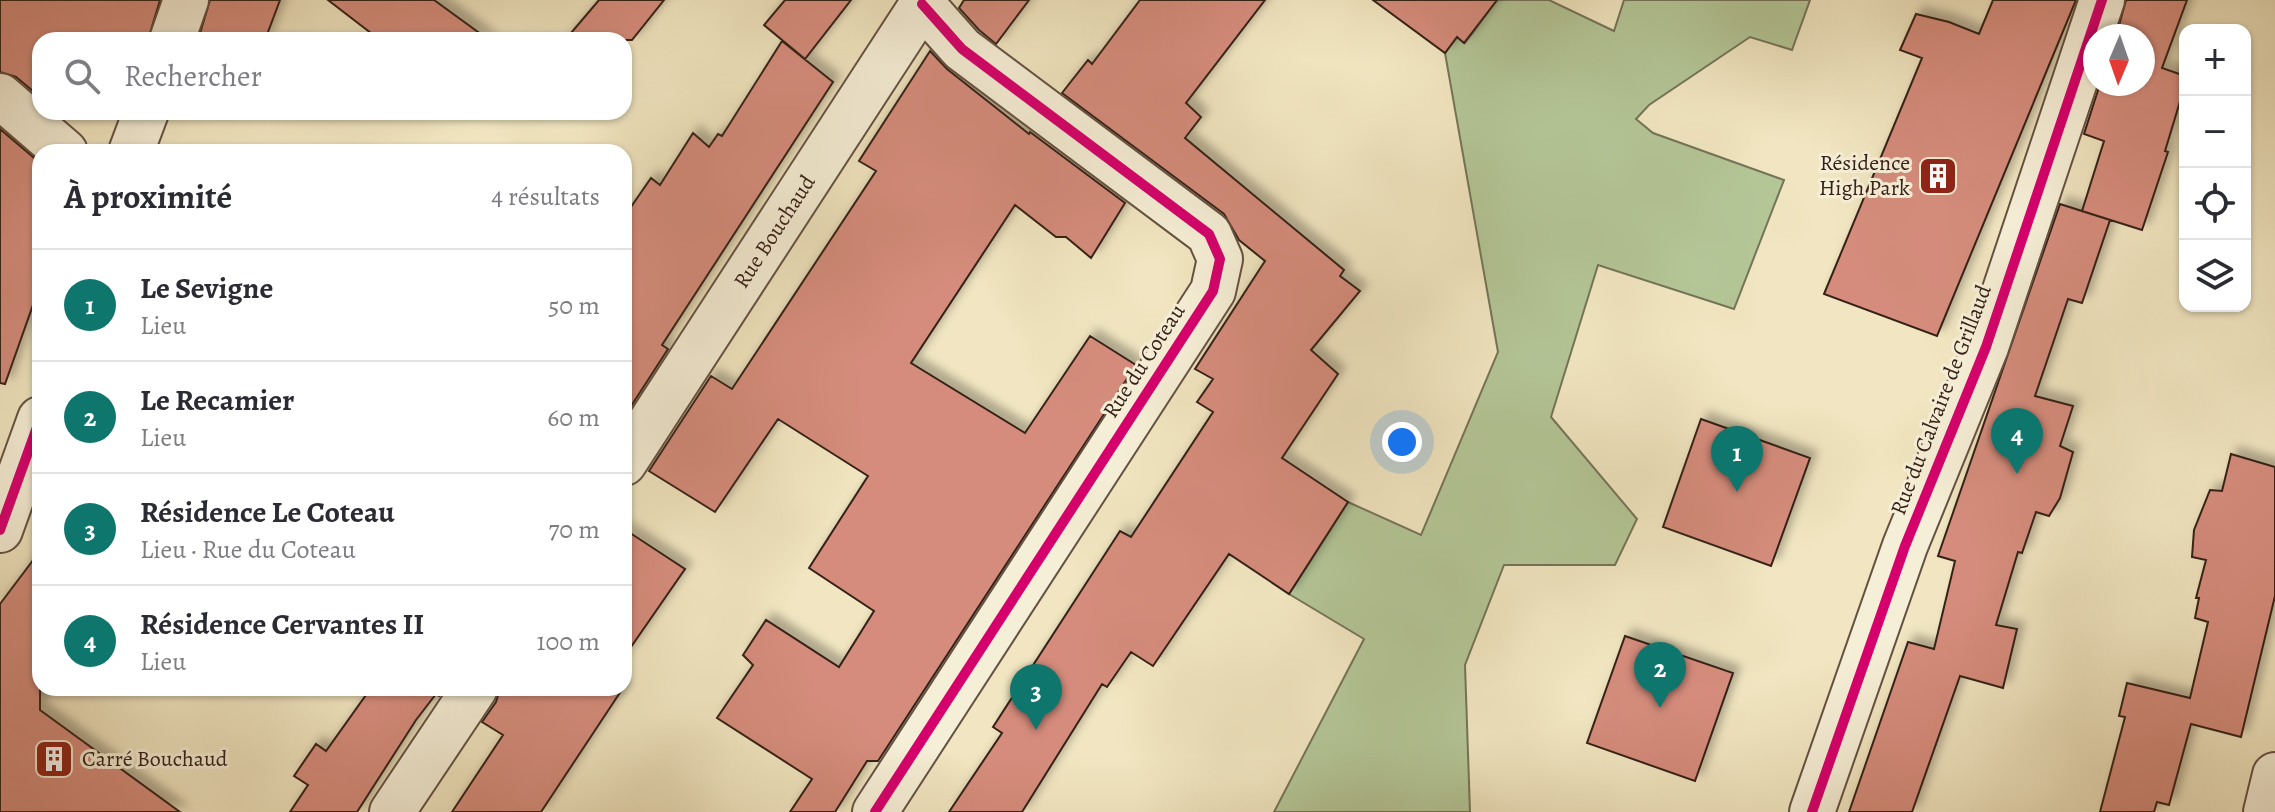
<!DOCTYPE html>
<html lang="fr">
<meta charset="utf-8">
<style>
:root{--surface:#fff;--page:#f2f2f3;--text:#2b2b33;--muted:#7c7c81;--line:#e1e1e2;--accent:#0f766e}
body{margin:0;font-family:Alegreya,serif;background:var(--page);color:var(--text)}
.controls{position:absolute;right:24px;top:24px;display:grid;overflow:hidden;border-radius:16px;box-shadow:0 2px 6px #0004}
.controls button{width:72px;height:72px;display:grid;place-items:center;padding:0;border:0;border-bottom:2px solid var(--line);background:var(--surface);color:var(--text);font:40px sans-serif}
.compass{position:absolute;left:2083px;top:24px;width:72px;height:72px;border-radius:50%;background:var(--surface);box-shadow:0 2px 6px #0004;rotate:182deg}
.you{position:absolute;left:1402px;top:442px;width:28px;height:28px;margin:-20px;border:6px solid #fff;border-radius:50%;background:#1a73e8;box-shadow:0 0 0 12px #1a73e833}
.badge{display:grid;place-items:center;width:52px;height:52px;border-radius:50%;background:var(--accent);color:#fff;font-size:26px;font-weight:700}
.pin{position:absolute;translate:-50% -66px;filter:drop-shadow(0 2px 4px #0008)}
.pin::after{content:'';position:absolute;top:42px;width:28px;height:24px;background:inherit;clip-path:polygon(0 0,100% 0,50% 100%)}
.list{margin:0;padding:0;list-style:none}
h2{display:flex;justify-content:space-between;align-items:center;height:104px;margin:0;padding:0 32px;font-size:34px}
h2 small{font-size:26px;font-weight:400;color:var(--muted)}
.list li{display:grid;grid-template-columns:52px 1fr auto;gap:24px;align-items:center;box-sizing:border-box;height:112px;padding:0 32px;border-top:2px solid var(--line)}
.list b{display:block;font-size:30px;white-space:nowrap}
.list p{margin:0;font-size:26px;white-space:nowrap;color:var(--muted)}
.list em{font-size:26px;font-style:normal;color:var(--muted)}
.icon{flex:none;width:44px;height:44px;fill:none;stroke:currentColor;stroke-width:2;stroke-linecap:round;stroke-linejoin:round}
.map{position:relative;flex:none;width:2275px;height:812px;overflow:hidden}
.search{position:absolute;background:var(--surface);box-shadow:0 2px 6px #0004;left:32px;top:32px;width:600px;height:88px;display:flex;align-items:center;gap:20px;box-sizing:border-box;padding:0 28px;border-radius:24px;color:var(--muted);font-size:30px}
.panel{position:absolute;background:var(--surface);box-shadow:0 2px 6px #0004;left:32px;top:144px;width:600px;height:552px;border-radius:24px}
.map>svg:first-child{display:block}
</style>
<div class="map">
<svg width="2275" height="812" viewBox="0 0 2275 812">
<defs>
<filter id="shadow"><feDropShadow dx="7" dy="-7" stdDeviation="4" flood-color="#0004"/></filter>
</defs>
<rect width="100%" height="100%" fill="#f1e6c1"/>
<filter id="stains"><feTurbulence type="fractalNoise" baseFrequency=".0025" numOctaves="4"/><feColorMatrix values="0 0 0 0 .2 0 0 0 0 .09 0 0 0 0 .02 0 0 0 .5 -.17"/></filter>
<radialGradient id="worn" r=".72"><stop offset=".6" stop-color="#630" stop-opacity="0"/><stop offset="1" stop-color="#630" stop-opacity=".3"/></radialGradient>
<path fill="#b4c697" stroke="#757458" stroke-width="2" d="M 1497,0 L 1549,0 L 1614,31 L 1624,0 L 1810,0 L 1792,50 L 1750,37 L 1649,105 L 1636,119 L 1653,133 L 1784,180 L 1734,309 L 1598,265 L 1551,417 L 1637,519 L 1615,565 L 1504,565 L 1465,665 L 1470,812 L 1274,812 L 1364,639 L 1289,594 L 1348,502 L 1421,535 L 1498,352 L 1445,53 L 1457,37 L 1465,43 Z"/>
<path fill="#d58c7b" stroke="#362119" stroke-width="2" filter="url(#shadow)" d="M 0,0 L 160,0 L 148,40 L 40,40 L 40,97 L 16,77 L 0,72 Z
M 210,0 L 280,0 L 265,40 L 198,40 Z
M 328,0 L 434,0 L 489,40 L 380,40 Z
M 599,0 L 664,0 L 632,40 L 565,40 Z
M 785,0 L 851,0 L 805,59 L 764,25 Z
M 964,0 L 1029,0 L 996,44 L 979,30 L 959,8 Z
M 1140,0 L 1265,0 L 1186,103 L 1201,117 L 1185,138 L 1344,270 L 1340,276 L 1360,291 L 1311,350 L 1338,374 L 1282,458 L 1348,502 L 1289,594 L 1229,554 L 1153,666 L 1131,652 L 1107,687 L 1102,684 L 1022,812 L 949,812 L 1002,733 L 993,727 L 1120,531 L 1131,537 L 1213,412 L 1197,402 L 1213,379 L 1195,369 L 1265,261 L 1239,240 L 1224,214 L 1062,93 L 1088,60 L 1092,64 Z
M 1373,0 L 1497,0 L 1464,43 L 1457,37 L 1445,53 Z
M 1993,0 L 2076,0 L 1937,336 L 1824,294 L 1922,58 L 1900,50 L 1916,14 L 1949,22 L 1979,34 Z
M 2126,0 L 2187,0 L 2162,68 L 2185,76 L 2185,85 L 2165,151 L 2168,152 L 2142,230 L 2082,211 L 2104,141 L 2084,134 L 2100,84 L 2143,84 L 2143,36 L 2116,36 Z
M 782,41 L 833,82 L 662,345 L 668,349 L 624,417 L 624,217 L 651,178 L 660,185 L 693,133 L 709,147 L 718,134 L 722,136 Z
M 930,51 L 947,69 L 1029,134 L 1030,132 L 1125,203 L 1091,258 L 1066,237 L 1056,237 L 1015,205 L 911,363 L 1025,433 L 1090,336 L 1136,365 L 878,761 L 867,761 L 835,812 L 790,812 L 812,779 L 717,718 L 753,665 L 743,655 L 766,620 L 839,667 L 874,611 L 809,568 L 868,476 L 778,419 L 715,512 L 649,471 L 711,376 L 732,389 L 876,171 L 859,161 Z
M 0,129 L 40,163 L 40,285 L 5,384 L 0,383 Z
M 2060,204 L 2110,220 L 2082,303 L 2068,299 L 2035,396 L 2073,406 L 2060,446 L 2073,452 L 2060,498 L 2049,516 L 2036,512 L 2022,553 L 2018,552 L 1996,625 L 2017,629 L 2003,688 L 1960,676 L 1912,812 L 1849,812 L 1908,642 L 1934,649 L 1955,561 L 1938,556 Z
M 1701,419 L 1810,458 L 1771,566 L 1663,527 Z
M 2231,454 L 2275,467 L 2275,596 L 2241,737 L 2191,724 L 2169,805 L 2157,802 L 2154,812 L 2100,812 L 2125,717 L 2119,716 L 2127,683 L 2190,698 L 2208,622 L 2195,618 L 2199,598 L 2196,598 L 2206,560 L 2192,557 L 2194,530 L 2210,490 L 2222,491 Z
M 624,529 L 685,569 L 624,657 Z
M 40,551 L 40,710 L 180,812 L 0,812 L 0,604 Z
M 1625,636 L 1733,673 L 1695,781 L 1587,743 Z
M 371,688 L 445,688 L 439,696 L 436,694 L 416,720 L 357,812 L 290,812 L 308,785 L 294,776 L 316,744 L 326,751 Z
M 500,688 L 623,688 L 541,812 L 452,812 L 503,735 L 482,722 L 496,702 Z"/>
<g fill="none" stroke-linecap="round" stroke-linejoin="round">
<defs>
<g id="minor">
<path d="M 172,40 L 186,0"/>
<path d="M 0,96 L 65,152"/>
<path d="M 131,152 L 146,112"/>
<path id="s1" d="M 624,463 L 925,0"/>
<path d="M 0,530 L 40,419"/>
<path d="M 392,812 L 475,688"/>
<path d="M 875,812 L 1213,291 L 1220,259 L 1209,234 L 962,49 L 922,4"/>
<path d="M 1812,812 L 1905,546 L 1986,347 L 2102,0"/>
<path d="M 2266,812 L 2275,775"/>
</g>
</defs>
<use href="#minor" stroke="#655243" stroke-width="48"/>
<use href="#minor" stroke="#f6efd7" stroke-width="44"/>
<defs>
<path id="cycleway" d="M 0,530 L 40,419
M 875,812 L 1213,291 L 1220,259 L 1209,234 L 962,49 L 922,4
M 1812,812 L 1905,546 L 1986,347 L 2102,0"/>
</defs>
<use href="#cycleway" stroke="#f6efd7" stroke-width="15"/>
<use href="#cycleway" stroke="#d6006c" stroke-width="10"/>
</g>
<defs>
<symbol id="building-square" viewBox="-11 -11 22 22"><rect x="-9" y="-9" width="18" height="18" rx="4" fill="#8f2418" stroke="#f6efd7"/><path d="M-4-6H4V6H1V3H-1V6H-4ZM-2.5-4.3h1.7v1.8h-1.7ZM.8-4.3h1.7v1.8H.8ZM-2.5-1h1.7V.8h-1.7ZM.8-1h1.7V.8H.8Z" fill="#fff"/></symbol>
</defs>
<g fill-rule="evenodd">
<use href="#building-square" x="1916" y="154" width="44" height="44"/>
<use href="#building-square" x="32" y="737" width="44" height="44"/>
</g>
<g text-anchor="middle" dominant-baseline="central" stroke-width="6" stroke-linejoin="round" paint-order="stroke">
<g font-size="22" fill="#362119" stroke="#f6efd7" text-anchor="end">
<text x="1910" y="163">Résidence<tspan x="1910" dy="25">High Park</tspan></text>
<text x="82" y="759" text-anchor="start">Carré Bouchaud</text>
</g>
<g font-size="22" fill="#362119" stroke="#f6efd7">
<text stroke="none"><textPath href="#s1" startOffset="276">Rue Bouchaud</textPath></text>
<text transform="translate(1144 361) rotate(-57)">Rue du Coteau</text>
<text transform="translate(1941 400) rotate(-69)">Rue du Calvaire de Grillaud</text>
</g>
</g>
<rect width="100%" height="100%" filter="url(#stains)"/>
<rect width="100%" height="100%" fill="url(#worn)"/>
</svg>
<div class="controls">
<button>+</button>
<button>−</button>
<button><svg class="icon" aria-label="locate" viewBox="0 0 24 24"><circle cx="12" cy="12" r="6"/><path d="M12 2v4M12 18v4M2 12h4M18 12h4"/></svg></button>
<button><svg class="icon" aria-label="layers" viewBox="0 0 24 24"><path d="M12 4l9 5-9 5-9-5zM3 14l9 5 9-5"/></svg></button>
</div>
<svg class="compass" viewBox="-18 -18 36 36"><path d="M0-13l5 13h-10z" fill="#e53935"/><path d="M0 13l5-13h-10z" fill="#7c7c81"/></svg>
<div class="you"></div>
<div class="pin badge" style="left:1737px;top:492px">1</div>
<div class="pin badge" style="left:1660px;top:708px">2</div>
<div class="pin badge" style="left:1036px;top:730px">3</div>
<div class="pin badge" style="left:2017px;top:474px">4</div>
<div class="search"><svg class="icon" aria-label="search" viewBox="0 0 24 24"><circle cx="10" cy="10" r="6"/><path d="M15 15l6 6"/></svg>Rechercher</div>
<section class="panel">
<h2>À proximité<small>4 résultats</small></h2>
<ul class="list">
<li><span class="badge">1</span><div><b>Le Sevigne</b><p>Lieu</p></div><em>50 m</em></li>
<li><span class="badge">2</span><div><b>Le Recamier</b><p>Lieu</p></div><em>60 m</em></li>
<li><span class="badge">3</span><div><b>Résidence Le Coteau</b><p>Lieu · Rue du Coteau</p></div><em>70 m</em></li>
<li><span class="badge">4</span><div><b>Résidence Cervantes II</b><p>Lieu</p></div><em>100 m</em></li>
</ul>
</section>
</div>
